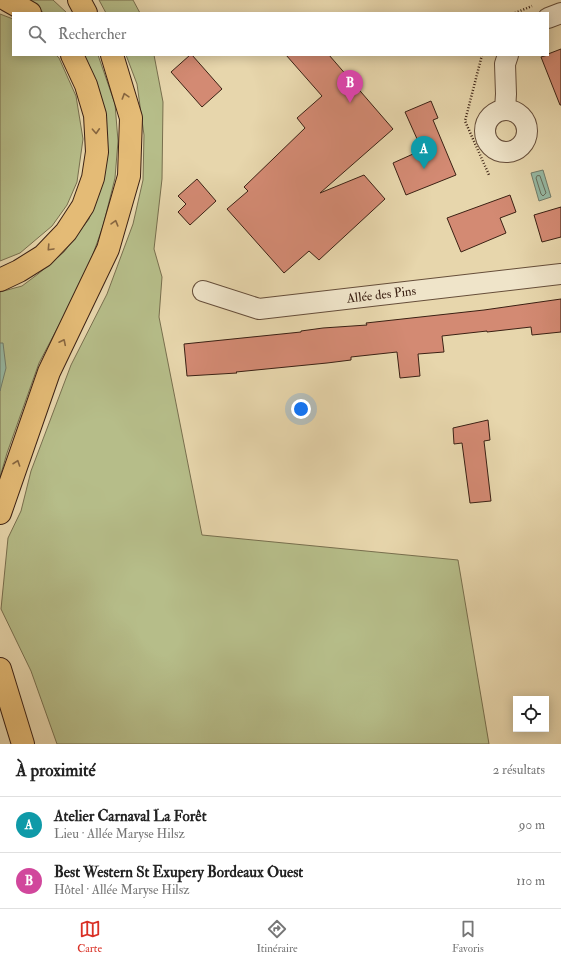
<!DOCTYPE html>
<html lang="fr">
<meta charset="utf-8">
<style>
:root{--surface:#fff;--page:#f2f2f2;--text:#222;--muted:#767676;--line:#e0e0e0;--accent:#d93025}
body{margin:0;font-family:"IM FELL Double Pica",serif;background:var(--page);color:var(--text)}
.controls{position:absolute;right:12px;bottom:12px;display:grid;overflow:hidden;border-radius:0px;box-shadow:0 2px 10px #0003}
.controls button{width:36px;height:36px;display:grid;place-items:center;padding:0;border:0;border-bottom:1px solid var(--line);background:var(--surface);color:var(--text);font:20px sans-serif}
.you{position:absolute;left:301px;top:409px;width:14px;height:14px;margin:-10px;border:3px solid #fff;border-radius:50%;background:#1a73e8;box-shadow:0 0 0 6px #1a73e833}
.badge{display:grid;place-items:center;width:26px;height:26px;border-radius:50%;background:var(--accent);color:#fff;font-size:13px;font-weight:700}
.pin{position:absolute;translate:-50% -33px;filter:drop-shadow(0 1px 2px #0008)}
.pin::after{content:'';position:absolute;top:21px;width:14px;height:12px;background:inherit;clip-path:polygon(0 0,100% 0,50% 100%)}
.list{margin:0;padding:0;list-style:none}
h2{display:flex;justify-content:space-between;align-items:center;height:52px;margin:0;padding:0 16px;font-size:17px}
h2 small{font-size:13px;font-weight:400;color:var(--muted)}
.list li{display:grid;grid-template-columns:26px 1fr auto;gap:12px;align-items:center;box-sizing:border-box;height:56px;padding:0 16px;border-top:1px solid var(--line)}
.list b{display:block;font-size:15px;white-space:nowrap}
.list p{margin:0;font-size:13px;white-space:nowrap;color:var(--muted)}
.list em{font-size:13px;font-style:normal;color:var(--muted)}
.icon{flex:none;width:22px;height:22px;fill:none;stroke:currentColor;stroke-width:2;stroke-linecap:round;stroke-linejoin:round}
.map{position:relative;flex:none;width:561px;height:744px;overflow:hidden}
.search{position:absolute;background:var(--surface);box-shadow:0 2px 10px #0003;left:12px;right:12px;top:12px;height:44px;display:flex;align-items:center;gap:10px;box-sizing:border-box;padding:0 14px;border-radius:0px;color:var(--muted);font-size:15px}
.sheet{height:164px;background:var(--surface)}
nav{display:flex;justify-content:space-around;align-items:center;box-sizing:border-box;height:56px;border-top:1px solid var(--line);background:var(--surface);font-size:11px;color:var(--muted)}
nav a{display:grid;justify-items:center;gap:2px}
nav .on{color:var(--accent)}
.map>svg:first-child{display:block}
</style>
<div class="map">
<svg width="561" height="744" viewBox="0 0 561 744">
<rect width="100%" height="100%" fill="#e7d6ac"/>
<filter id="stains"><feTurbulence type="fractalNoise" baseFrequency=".005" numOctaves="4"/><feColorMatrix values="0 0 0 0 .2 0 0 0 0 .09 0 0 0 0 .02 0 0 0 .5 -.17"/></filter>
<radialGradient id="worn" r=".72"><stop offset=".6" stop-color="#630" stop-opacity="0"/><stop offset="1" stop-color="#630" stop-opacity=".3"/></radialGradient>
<path fill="#b6bd89" stroke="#786f4e" d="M 27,0 L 53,0 L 67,13 L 44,13 Z
M 99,0 L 133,0 L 140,13 L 106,13 Z
M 0,14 L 13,19 L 13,55 L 56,55 L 59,58 L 76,96 L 83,139 L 77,182 L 67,205 L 52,226 L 20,253 L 0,261 Z
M 83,55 L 98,55 L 115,104 L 118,141 L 115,178 L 103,226 L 86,274 L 39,363 L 7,453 L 0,477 L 0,292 L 22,286 L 38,274 L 64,252 L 89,219 L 102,177 Z
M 126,55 L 154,55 L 163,102 L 162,179 L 154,249 L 162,277 L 159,317 L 202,535 L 458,560 L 489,744 L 57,744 L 31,671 L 1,609 L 8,538 L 21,511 L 31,471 L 71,365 L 107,294 L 133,224 L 143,180 L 144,135 L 137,84 Z"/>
<path fill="#97baa5" stroke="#727d6b" d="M 543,170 L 551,197 L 539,201 L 531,173 Z
M 0,343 L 3,343 L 6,368 L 0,391 Z"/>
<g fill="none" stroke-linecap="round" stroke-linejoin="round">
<path stroke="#696e5c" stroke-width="1" d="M 540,176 L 546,193 L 543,196 L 541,194 L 536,178 L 537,176 Z"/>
</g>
<path fill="#d38a73" stroke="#3b2114" d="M 561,49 L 561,105 L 560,105 L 541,57 L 548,55 L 548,54 Z
M 190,55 L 192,55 L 222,89 L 202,107 L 171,72 Z
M 286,55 L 329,55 L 393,129 L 320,193 L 364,175 L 385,199 L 319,260 L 309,251 L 284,273 L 227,209 L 248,191 L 244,187 L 305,128 L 297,118 L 322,96 Z
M 431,101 L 438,118 L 433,120 L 456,175 L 406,195 L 393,163 L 422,150 L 405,112 Z
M 197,179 L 216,201 L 190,225 L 178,212 L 186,204 L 178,196 Z
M 510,195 L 516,212 L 500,218 L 506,233 L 461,252 L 447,218 Z
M 561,207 L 561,237 L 542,242 L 534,215 Z
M 561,299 L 561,332 L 532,335 L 531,327 L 487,332 L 487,331 L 442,336 L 444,352 L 418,354 L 420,376 L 400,378 L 397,352 L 351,357 L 351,360 L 327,363 L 236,372 L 237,373 L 187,376 L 184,344 L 301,332 L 301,331 L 323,328 L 367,325 L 366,323 L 484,310 Z
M 488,420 L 490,440 L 484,441 L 491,501 L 470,503 L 462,443 L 454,444 L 453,428 Z"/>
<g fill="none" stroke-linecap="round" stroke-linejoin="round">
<defs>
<g id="minor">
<path d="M 548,18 L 561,13"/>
<path d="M 505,110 L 506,94 L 505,64 L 508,55"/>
<circle cx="506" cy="131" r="21"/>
<path id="s1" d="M 203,291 L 259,309 L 561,274"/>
</g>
<path id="highway" d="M 7,0 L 30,13
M 79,0 L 86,13
M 0,280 L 19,271 L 43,256 L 66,232 L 83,206 L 93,178 L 97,152 L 95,115 L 86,85 L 72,55
M 0,513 L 49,372 L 108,249 L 129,176 L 131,118 L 112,55
M 0,669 L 23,744"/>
</defs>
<use href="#minor" stroke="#664e3a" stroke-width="22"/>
<use href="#highway" stroke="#3b2114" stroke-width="24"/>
<path stroke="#3b2114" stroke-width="2.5" stroke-dasharray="1 2" stroke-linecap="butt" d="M 515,13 L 532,6
M 482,55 L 465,121 L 489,175"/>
<use href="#minor" stroke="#efe4c9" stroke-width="20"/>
<use href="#highway" stroke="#e4bb76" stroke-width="22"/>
</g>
<defs><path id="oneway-chevron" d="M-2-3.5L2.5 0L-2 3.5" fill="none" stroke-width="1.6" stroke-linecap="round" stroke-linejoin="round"/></defs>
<g stroke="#876640">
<use href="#oneway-chevron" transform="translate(125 96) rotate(-107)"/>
<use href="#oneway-chevron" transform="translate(96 131) rotate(87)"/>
<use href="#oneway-chevron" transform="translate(115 223) rotate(-74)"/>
<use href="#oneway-chevron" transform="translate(50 248) rotate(133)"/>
<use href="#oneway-chevron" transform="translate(63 342) rotate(-64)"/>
<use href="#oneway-chevron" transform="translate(17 463) rotate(-71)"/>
</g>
<g text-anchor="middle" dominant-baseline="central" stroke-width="3" stroke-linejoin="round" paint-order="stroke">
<g font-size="13" fill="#3b2114" stroke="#efe4c9">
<text stroke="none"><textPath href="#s1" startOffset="182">Allée des Pins</textPath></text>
</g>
</g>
<rect width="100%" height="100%" filter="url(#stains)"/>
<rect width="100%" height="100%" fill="url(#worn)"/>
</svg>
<div class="controls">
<button><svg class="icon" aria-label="locate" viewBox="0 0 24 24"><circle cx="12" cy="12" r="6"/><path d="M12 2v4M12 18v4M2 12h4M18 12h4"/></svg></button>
</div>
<div class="you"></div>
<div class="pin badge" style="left:424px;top:169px;background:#0f9aa8">A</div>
<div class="pin badge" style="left:350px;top:103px;background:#d1479c">B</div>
<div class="search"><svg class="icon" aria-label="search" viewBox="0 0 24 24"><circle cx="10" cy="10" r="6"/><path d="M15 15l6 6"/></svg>Rechercher</div>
</div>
<section class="sheet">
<h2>À proximité<small>2 résultats</small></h2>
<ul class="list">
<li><span class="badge" style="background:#0f9aa8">A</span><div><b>Atelier Carnaval La Forêt</b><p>Lieu · Allée Maryse Hilsz</p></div><em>90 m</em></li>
<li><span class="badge" style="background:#d1479c">B</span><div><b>Best Western St Exupery Bordeaux Ouest</b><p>Hôtel · Allée Maryse Hilsz</p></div><em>110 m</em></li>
</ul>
</section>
<nav>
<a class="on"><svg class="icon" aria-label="map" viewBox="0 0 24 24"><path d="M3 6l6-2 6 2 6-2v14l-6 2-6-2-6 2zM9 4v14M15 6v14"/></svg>Carte</a>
<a><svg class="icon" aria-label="directions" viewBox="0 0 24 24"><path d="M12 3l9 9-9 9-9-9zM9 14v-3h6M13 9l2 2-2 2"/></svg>Itinéraire</a>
<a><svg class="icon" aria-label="saved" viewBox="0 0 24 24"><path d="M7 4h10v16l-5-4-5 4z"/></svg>Favoris</a>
</nav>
